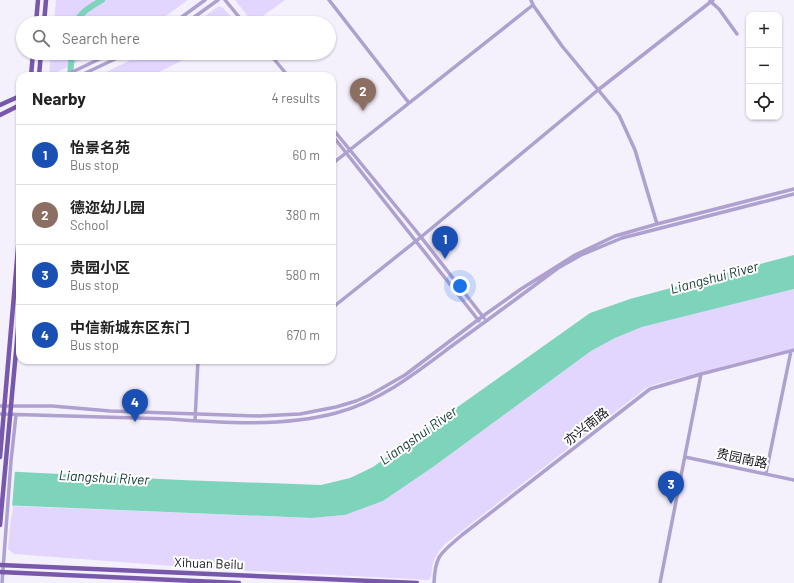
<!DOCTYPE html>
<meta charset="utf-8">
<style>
:root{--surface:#fff;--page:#f6f6f6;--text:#222;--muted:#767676;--line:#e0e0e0;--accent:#db2777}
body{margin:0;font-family:Barlow,"Noto Sans SC",sans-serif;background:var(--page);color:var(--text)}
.controls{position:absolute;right:12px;top:12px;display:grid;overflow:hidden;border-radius:8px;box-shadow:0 1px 3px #0004}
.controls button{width:36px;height:36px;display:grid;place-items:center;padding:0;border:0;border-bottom:1px solid var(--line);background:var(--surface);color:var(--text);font:20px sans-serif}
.you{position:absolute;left:460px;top:286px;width:14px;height:14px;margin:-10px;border:3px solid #fff;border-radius:50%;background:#1a73e8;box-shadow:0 0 0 6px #1a73e833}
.badge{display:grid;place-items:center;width:26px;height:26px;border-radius:50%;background:var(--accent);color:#fff;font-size:13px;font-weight:700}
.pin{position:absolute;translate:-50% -33px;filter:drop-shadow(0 1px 2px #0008)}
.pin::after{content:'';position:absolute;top:21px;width:14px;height:12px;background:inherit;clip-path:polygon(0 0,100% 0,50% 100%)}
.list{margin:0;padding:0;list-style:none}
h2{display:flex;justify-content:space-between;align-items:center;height:52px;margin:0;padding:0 16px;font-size:17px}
h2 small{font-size:13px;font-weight:400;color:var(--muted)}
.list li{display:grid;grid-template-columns:26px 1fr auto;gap:12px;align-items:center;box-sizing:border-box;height:60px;padding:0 16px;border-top:1px solid var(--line)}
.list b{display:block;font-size:15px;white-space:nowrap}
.list p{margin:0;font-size:13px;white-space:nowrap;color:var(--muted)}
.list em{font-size:13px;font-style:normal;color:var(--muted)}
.icon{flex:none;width:22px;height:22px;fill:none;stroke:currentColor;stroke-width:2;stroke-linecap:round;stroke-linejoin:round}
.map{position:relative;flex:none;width:794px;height:583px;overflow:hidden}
.search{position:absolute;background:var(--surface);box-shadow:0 1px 3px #0004;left:16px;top:16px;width:320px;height:44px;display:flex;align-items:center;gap:10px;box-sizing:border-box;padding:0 14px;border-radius:22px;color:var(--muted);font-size:15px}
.panel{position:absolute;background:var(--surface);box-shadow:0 1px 3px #0004;left:16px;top:72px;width:320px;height:292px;border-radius:12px}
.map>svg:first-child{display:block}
</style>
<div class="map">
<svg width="794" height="583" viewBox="0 0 794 583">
<rect width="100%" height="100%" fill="#f4f1fd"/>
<path fill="#e2d6fe" d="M 56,0 L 188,0 L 156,23 L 54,23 Z
M 235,0 L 285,0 L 253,23 Z
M 219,6 L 223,8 L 237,23 L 195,23 Z
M 51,53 L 96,53 L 49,76 Z
M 145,53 L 194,53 L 179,62 L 151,76 L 98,76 Z
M 794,289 L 794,348 L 656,384 L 646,388 L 445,544 C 440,550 435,556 433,564 C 431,570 433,575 429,580 L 213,569 L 14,554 L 8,549 L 11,517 L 12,515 L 13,506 L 311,518 L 345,515 L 383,501 L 433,467 L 591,351 L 615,338 L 642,327 Z"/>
<path fill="#7ed4bb" d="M 794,255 L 794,289 L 642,327 L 615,338 L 591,351 L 433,467 L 383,501 L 345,515 L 311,518 L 0,505 L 0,471 L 181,480 L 321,485 L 350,478 L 373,467 L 590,313 L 630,299 Z"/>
<path fill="#f4f1fd" d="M 0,469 L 15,470 L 12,507 L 0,507 Z"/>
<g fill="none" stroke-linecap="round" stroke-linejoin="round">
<path stroke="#7ed4bb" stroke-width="6" d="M 76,23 C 80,12 92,6 102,0
M 70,76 L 72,53"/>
<path stroke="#aea0cf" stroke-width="3.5" d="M 225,0 L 244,23
M 329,0 L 409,103
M 531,0 L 533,5 L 562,46 L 619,115 L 635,150 L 657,224
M 710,1 L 719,9 L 737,34
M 171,23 L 179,19 L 205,0
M 186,23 L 218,0
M 269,53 L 288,76
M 64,76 L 112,53
M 79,76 L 128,53
M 332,128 L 421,237 L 484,318
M 332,135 L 479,321
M 332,164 L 533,5
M 332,308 L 421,237 L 598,90 L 713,0
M 0,406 L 52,406 L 110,411 L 259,416 L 300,414 L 336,407 L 356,401 L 370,395 L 405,375 L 483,316 L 521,289 L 575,255 L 615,236 L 657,224 L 794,189
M 0,414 L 170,419 C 223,423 284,427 336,413 C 381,401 417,372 453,345 C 488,320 523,294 558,268 L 581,255 L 622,238 L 794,194
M 195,421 L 198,360
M 685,457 L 794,480
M 766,473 L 791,351
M 2,583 L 11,461 L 16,415
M 434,583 C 435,555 441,553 462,535 L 650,389 L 701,374 L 794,350
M 660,583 L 701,374"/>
<path stroke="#7758ab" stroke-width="4.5" d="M 36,23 L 38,0
M 44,23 L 46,0
M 31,76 L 33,53
M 39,76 L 41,53
M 0,105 L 20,96
M 0,115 L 20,105
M 0,457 L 20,225
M 0,525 L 20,308
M 0,565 L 417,583
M 0,572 L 239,583"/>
</g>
<g text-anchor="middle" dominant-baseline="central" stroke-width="4" stroke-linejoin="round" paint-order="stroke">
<g font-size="13" fill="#17151c" stroke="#fff">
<text transform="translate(586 426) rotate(-38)">亦兴南路</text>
<text transform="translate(742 458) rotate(12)">贵园南路</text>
<text transform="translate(209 563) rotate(2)">Xihuan Beilu</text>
</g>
<g font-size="14" font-style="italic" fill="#11392f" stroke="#fff">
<text transform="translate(714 277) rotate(-15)">Liangshui River</text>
<text transform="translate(418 435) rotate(-35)">Liangshui River</text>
<text transform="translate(104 477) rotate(3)">Liangshui River</text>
</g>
</g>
</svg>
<div class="controls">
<button>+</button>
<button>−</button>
<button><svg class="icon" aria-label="locate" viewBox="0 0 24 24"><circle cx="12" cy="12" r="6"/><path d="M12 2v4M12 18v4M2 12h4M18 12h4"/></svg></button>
</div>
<div class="you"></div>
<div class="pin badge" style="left:445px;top:259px;background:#1a4fb4">1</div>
<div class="pin badge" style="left:363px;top:111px;background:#8d6e63">2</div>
<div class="pin badge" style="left:671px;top:504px;background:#1a4fb4">3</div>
<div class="pin badge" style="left:135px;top:422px;background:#1a4fb4">4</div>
<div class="search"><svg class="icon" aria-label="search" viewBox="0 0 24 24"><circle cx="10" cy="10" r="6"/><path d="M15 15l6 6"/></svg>Search here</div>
<section class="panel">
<h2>Nearby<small>4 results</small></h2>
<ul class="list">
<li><span class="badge" style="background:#1a4fb4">1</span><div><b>怡景名苑</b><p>Bus stop</p></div><em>60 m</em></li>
<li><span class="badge" style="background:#8d6e63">2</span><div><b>德迩幼儿园</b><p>School</p></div><em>380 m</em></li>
<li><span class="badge" style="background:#1a4fb4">3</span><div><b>贵园小区</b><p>Bus stop</p></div><em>580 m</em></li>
<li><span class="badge" style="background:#1a4fb4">4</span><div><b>中信新城东区东门</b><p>Bus stop</p></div><em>670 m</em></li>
</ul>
</section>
</div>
